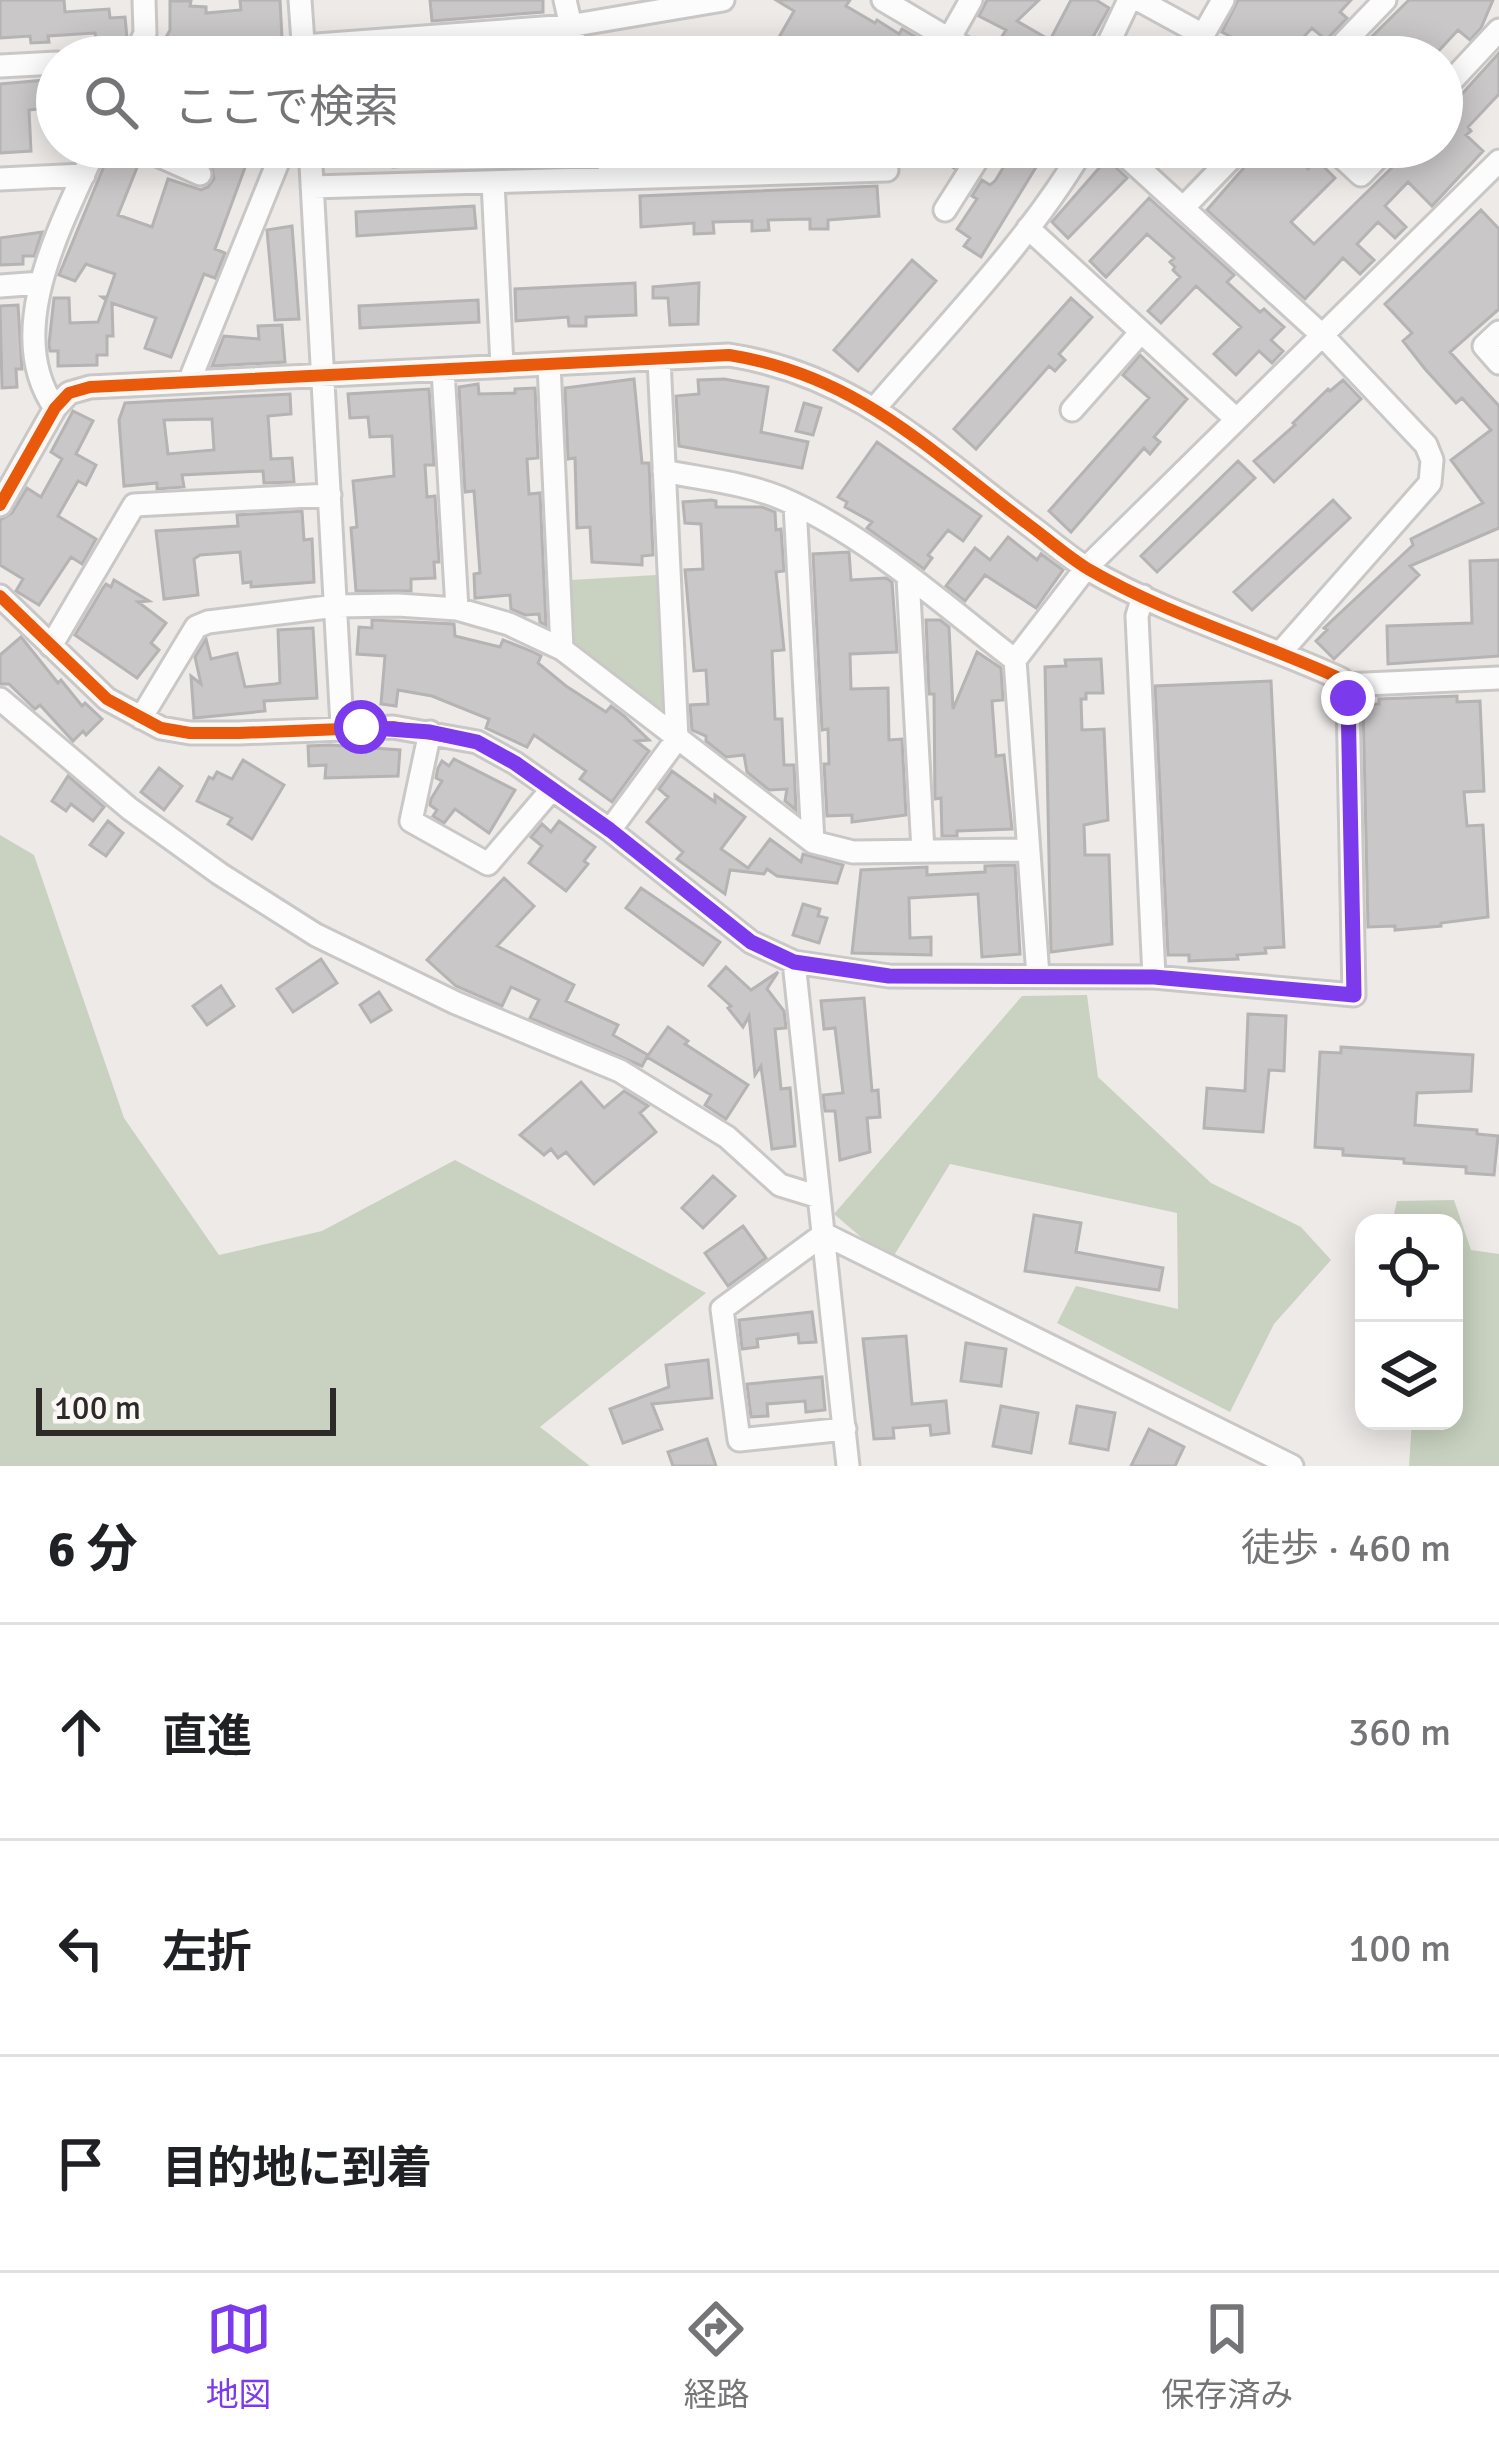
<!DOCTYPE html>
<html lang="ja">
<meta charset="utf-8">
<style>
:root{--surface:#fff;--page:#f2f2f2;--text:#202124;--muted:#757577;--line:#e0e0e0;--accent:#7c3aed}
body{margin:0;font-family:Signika,"Noto Sans JP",sans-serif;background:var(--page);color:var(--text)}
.controls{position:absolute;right:36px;bottom:36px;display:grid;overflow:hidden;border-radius:24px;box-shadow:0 6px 30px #0003}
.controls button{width:108px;height:108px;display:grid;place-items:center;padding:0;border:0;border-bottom:3px solid var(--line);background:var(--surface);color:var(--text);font:60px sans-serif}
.scale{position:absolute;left:36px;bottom:30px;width:300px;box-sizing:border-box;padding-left:12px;border:6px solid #2c2b2a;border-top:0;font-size:33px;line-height:42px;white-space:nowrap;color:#2c2b2a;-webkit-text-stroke:9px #fbf7f4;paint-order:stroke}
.stop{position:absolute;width:36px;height:36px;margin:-27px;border:9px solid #7c3aed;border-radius:50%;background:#fff}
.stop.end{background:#7c3aed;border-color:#fff;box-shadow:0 3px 12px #0008}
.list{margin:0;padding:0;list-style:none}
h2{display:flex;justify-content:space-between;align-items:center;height:156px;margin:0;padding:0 48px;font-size:51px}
h2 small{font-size:39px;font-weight:400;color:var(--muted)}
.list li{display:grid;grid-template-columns:78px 1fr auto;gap:36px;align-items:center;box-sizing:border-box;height:216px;padding:0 48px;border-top:3px solid var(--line)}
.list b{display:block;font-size:45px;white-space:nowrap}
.list em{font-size:39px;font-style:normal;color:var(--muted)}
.icon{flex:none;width:66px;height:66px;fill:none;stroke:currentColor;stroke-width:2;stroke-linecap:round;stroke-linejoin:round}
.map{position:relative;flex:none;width:1499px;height:1466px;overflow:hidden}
.search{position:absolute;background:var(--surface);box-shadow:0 6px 30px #0003;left:36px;right:36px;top:36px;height:132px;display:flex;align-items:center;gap:30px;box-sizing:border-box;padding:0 42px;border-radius:66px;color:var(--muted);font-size:45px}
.sheet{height:804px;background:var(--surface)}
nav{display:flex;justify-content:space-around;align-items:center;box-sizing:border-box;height:168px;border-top:3px solid var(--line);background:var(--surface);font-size:33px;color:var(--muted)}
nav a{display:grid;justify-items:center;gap:6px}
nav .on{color:var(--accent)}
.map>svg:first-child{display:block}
</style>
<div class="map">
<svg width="1499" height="1466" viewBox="0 0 1499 1466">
<rect width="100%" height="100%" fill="#edeae8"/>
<path fill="#c9d2c0" d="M 656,575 L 666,711 L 655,710 L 574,650 L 571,580 Z
M 0,835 L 34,855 L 124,1118 L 219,1255 L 322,1231 L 455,1160 L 706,1293 L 540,1427 L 590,1466 L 0,1466 Z
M 1087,995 L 1098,1077 L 1211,1183 L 1301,1227 L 1331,1260 L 1274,1324 L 1230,1412 L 1057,1323 L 1076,1286 L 1178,1309 L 1177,1213 L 950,1164 L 890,1262 L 834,1214 L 1022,996 Z
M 1454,1200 L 1471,1250 L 1499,1254 L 1499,1466 L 1409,1466 L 1412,1421 L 1454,1421 L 1454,1301 L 1460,1288 L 1454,1284 L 1454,1223 L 1392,1223 L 1397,1201 Z"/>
<path fill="#c9c7c7" stroke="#b5b3b3" stroke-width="3" fill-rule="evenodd" d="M 0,0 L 64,0 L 65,12 L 109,9 L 110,18 L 125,17 L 127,38 L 124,45 L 97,47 L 95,33 L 48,36 L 49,42 L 31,43 L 30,36 L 0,38 Z
M 240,0 L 280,0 L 283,57 L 260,57 L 261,46 L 158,52 L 170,30 L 170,1 L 191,1 L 190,6 L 206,7 L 206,13 L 241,10 Z
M 430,0 L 543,0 L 543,12 L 432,21 Z
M 776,0 L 850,0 L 846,6 L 875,23 L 877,20 L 899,34 L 902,29 L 928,44 L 922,57 L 819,57 L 796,43 L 793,47 L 778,39 L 794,11 Z
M 987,0 L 1039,0 L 1017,21 L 1050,40 L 1071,0 L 1096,0 L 1109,8 L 1082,57 L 1035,57 L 1001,38 L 1006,30 L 979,16 Z
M 1238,0 L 1351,0 L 1340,12 L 1347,18 L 1326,40 L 1312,28 L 1285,57 L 1253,57 L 1258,51 L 1222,32 Z
M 1409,0 L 1493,0 L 1481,28 L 1470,40 L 1458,30 L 1433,57 L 1351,57 Z
M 1499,53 L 1499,94 L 1468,127 L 1471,131 L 1466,135 L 1483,151 L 1432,206 L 1408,182 L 1385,206 L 1406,227 L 1395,238 L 1378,222 L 1357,244 L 1374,260 L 1360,274 L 1343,258 L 1305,299 L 1207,210 L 1262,147 L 1284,147 L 1308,169 L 1317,160 L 1335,178 L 1291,222 L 1314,244 L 1413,147 L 1442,147 L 1442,116 Z
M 57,79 L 57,107 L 29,110 L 31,151 L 0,153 L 0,84 Z
M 219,147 L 249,147 L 247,153 L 250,154 L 215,249 L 225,253 L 215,278 L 204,274 L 171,357 L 145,348 L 156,318 L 112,303 L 113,336 L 107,336 L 107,355 L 97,355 L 97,365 L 58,366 L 58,351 L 50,351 L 49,344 L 54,298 L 69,298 L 70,323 L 98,322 L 106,300 L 102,297 L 107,297 L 115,274 L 86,264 L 75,281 L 59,275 L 109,154 L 138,165 L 118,215 L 152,227 L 168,179 L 201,190 L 208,187 L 214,179 L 211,164 Z
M 391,147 L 513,147 L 513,160 L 393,167 Z
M 920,147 L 967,147 L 954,168 Z
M 1009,147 L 1053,147 L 1042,166 L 1038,164 L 981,257 L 964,246 L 970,238 L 957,229 L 977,199 L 972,196 L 982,180 L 990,185 L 995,181 L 1014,150 Z
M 1107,159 L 1127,178 L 1068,238 L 1052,222 Z
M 877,186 L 879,216 L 828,220 L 828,229 L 810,229 L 810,219 L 768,220 L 769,230 L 752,231 L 752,221 L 713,222 L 714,233 L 694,234 L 694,223 L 641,227 L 640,196 Z
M 1149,198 L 1234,275 L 1227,282 L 1260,312 L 1264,309 L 1284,327 L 1271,340 L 1283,351 L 1272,363 L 1259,351 L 1236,375 L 1214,354 L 1241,327 L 1196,286 L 1161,323 L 1148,311 L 1180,277 L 1173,270 L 1175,267 L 1170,262 L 1174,258 L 1147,234 L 1106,277 L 1090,261 Z
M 474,206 L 476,228 L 357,236 L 356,212 Z
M 1481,210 L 1499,229 L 1499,309 L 1450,352 L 1499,406 L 1499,528 L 1410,566 L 1419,575 L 1334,659 L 1316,641 L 1327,630 L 1324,628 L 1413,545 L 1411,539 L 1483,503 L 1451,460 L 1491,430 L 1462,398 L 1456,403 L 1425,369 L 1403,341 L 1412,333 L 1385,304 Z
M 292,226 L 299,319 L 275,320 L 267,230 Z
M 42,232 L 34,256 L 23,256 L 23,264 L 0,265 L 0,238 Z
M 912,260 L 936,281 L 858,371 L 834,350 Z
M 635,283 L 636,315 L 586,317 L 586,326 L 569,326 L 568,317 L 516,321 L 515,289 Z
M 699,283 L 698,324 L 670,325 L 668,298 L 653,298 L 653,287 Z
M 1071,298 L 1092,317 L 1059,354 L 1065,360 L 1055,371 L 1049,366 L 976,449 L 954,429 Z
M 478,300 L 479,322 L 360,328 L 359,306 Z
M 18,305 L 22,369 L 16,369 L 17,387 L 2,388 L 0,306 Z
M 282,325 L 285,362 L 212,366 L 224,336 L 259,339 L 258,326 Z
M 1140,355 L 1187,399 L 1154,437 L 1160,442 L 1150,454 L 1144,448 L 1071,532 L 1049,511 L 1149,398 L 1123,375 Z
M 634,379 L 642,463 L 649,463 L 653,555 L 642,556 L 642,565 L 592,562 L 590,527 L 577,528 L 575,458 L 568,459 L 565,388 Z
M 724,379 L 768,387 L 761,432 L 808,442 L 802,468 L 679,446 L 676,396 L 699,394 L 698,380 Z
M 1343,380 L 1361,399 L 1274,482 L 1254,461 L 1295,425 L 1293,423 L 1328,389 L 1330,391 Z
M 478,384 L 479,394 L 515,393 L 515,389 L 535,388 L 538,458 L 527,459 L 529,494 L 540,493 L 546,625 L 540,622 L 539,614 L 525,615 L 511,609 L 510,595 L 475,598 L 474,574 L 480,573 L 474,491 L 465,492 L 459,387 Z
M 429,389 L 434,465 L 425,465 L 427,497 L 435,496 L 439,562 L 434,562 L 435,578 L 411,579 L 411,591 L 356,591 L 351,528 L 357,527 L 353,481 L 394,476 L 392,436 L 370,437 L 368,417 L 350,418 L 348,394 Z
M 290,394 L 291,414 L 268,416 L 271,459 L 292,458 L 294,482 L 264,483 L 263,471 L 182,475 L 184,487 L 157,489 L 157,483 L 124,486 L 119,420 L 125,403 ZM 212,419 L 214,450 L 168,454 L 164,420 Z
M 804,403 L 821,408 L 813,435 L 796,431 Z
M 73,411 L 93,421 L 76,454 L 96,465 L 86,485 L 78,481 L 58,516 L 96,539 L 82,564 L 71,557 L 39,605 L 16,591 L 23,579 L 0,565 L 0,520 L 12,513 L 27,488 L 41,497 L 62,459 L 51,452 Z
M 877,442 L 981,516 L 963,541 L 948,530 L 928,555 L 932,558 L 924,569 L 867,528 L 872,522 L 845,507 L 847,502 L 838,497 Z
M 1238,461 L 1255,478 L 1157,572 L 1141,556 Z
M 711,500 L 716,501 L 716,507 L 762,507 L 775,512 L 776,530 L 781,529 L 784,571 L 776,572 L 784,650 L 772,651 L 775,719 L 782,719 L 784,765 L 794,765 L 796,810 L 785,801 L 787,789 L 769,790 L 747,772 L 744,755 L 726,757 L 706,741 L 706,736 L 692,730 L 690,705 L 708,704 L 706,670 L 694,671 L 685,570 L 703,569 L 701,524 L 685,523 L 683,502 Z
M 1333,500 L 1350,518 L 1252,610 L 1234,592 Z
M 302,511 L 304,540 L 312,539 L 314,582 L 251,587 L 251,582 L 243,583 L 240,552 L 200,555 L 194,559 L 198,595 L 164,599 L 156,531 L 238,526 L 237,515 Z
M 1008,537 L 1037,560 L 1041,554 L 1063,570 L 1036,608 L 985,575 L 965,601 L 946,586 L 975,548 L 990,560 Z
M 849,552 L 851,580 L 886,578 L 892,582 L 897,652 L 850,654 L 851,689 L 888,688 L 889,740 L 902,739 L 906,815 L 852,822 L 852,815 L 827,816 L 824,764 L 829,764 L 828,729 L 822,730 L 813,554 Z
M 1499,560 L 1499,656 L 1388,664 L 1387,626 L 1472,623 L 1470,561 Z
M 114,580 L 149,601 L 138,602 L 166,623 L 151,643 L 159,650 L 137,678 L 75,635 L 103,588 L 106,584 L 111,587 Z
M 372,620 L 454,624 L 455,636 L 500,647 L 503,640 L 531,651 L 541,656 L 538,663 L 566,686 L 606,712 L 611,706 L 624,716 L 649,740 L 636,741 L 649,751 L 612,802 L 580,779 L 586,771 L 534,735 L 527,747 L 486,728 L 489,719 L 432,696 L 398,690 L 396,706 L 381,704 L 385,656 L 357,654 L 359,627 L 372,628 Z
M 926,620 L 940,620 L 949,627 L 953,709 L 977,652 L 1001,668 L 1003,700 L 992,701 L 996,756 L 1004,755 L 1012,829 L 957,831 L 957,836 L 942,836 L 941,798 L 935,799 L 934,694 L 929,694 Z
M 313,628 L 317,698 L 264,701 L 265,711 L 194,718 L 191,676 L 201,684 L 195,657 L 206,639 L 211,659 L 237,653 L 245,687 L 275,684 L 280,683 L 278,630 Z
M 21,637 L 58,683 L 61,680 L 82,706 L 85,703 L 102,719 L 86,735 L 83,731 L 73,741 L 40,705 L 35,709 L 9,684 L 0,684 L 0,655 Z
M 1101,659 L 1103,693 L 1086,693 L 1086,699 L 1081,699 L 1082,730 L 1104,729 L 1108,820 L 1084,825 L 1085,855 L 1109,855 L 1112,944 L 1051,952 L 1045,667 L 1066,666 L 1065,660 Z
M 1271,681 L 1284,947 L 1265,948 L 1266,953 L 1237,955 L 1238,959 L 1189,961 L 1189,955 L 1168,955 L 1155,686 Z
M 1457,696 L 1457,702 L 1480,701 L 1484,791 L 1464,792 L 1467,826 L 1483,825 L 1488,917 L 1441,923 L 1441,926 L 1395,930 L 1395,926 L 1368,927 L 1363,704 L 1379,704 L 1379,699 Z
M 330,745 L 400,750 L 398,776 L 325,778 L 326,765 L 309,766 L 308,746 Z
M 454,759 L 515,790 L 489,833 L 455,809 L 444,823 L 433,816 L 437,810 L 430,805 L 431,799 L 442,781 L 436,778 L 438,768 L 442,761 L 449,766 Z
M 243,760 L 284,785 L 252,839 L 228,824 L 232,818 L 197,801 L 209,777 L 213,779 L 217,772 L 232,779 Z
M 159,768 L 182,786 L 164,810 L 141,792 Z
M 672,771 L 715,802 L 715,795 L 745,817 L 721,849 L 748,868 L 770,839 L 801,862 L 803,854 L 843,865 L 837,883 L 777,876 L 767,869 L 764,874 L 730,870 L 725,894 L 677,859 L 683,852 L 647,822 L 668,797 L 659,789 Z
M 68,776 L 104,807 L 93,821 L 71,804 L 66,811 L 52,801 Z
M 108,821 L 123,833 L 106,856 L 90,845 Z
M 559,821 L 595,847 L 584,861 L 588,864 L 566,891 L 529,863 L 542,846 L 531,837 L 542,824 L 551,832 Z
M 1015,865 L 1020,954 L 982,957 L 978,894 L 909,898 L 910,938 L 931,937 L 931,955 L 852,953 L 861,870 L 927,867 L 927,875 L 985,872 L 985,866 Z
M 504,878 L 534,906 L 497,946 L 574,985 L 566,1001 L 618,1025 L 613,1035 L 648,1055 L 642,1066 L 530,1018 L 539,1000 L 511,987 L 502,1006 L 456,986 L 427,960 Z
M 641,888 L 720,942 L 703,965 L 626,908 Z
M 803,904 L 820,909 L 818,916 L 827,918 L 819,943 L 793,935 Z
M 321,959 L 337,983 L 293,1012 L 277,989 Z
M 726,967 L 751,990 L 778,972 L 767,989 L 784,1011 L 786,1028 L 775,1029 L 781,1089 L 790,1088 L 795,1146 L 772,1149 L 761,1066 L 755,1075 L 749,1016 L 743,1027 L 728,1008 L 731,1006 L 709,986 Z
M 221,986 L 234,1006 L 207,1025 L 193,1006 Z
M 379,992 L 391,1010 L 371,1022 L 360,1005 Z
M 864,998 L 872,1091 L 878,1090 L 880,1117 L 867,1118 L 870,1152 L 840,1160 L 835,1111 L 825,1111 L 823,1095 L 843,1093 L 835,1028 L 824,1029 L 821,1001 Z
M 1248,1014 L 1286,1016 L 1284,1071 L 1269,1070 L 1263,1132 L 1204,1128 L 1207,1088 L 1245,1091 Z
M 668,1027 L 688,1041 L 685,1044 L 748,1085 L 726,1119 L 705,1105 L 711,1095 L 647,1057 Z
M 1341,1047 L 1473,1055 L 1471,1091 L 1417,1093 L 1415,1125 L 1477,1130 L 1477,1134 L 1498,1136 L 1494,1175 L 1466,1173 L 1466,1167 L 1404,1163 L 1404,1159 L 1343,1155 L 1343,1149 L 1315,1147 L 1320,1052 L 1341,1053 Z
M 581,1082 L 604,1108 L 624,1091 L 648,1106 L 640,1113 L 656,1132 L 594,1184 L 566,1152 L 558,1158 L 551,1149 L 544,1155 L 520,1135 Z
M 713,1176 L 735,1196 L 703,1228 L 682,1208 Z
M 1034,1215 L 1081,1223 L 1076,1252 L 1163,1268 L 1159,1290 L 1025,1271 Z
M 743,1226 L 766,1258 L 728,1286 L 705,1253 Z
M 812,1312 L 816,1342 L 799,1343 L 798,1334 L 757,1339 L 758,1347 L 742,1349 L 739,1320 Z
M 906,1336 L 912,1404 L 946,1401 L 949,1433 L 931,1435 L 930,1425 L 893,1428 L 894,1438 L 874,1439 L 863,1339 Z
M 966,1343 L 1006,1349 L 1001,1386 L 961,1381 Z
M 708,1360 L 712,1398 L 652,1404 L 662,1429 L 623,1443 L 610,1409 L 669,1387 L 666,1365 Z
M 822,1377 L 825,1410 L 806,1412 L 805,1401 L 767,1404 L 768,1416 L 751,1417 L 747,1384 Z
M 1001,1406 L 1038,1413 L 1031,1453 L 993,1446 Z
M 1077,1406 L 1115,1413 L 1108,1450 L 1070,1443 Z
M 1149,1429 L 1184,1447 L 1175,1466 L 1131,1466 Z
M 707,1439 L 716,1466 L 673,1466 L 668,1452 Z"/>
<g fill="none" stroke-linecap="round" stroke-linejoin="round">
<defs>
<path id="street" d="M 300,0 L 304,56
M 565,0 L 578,57
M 883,0 L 949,39 L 971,0
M 1139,0 L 1203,35 L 1223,0
M 303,46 L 569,26 L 723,0
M 135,57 L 145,33 L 144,0
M 937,57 L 949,39 L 981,57
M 1102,57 L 1129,0
M 1330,57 L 1385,0
M 0,66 L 57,63
M 1442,91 L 1499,30
M 139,147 L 200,174
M 310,147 L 342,726
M 604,147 L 612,178
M 1116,147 L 1323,336 L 1426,445 L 1432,460 L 1430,483 L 1281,652
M 1331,147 L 1361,175 L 1388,147
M 0,179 L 84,175
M 493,182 L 502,366
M 312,187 L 887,170
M 1184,207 L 1242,147
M 945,210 L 985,147
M 1028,228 L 1235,418
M 0,286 L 41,283
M 1499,332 L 1484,346 L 1499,363
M 549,364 L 562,649
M 443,370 L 457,609
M 189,382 L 284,147
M 876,407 C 947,324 1028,242 1084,147
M 55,408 C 1,331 63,222 96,147
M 1072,410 L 1141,332
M 664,471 C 702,479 745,483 781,498 C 864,533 944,605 1015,660
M 0,505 L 55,408 L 69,393 L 90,387 L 729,355 C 857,375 930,451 1029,525 C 1048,539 1067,556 1088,569 C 1167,615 1258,641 1341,679 L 1348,697 L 1354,995 L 1154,977 L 889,976 L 794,962 L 751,942 L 610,830 L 515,763 L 477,742 L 393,727 L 239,733 L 190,733 L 161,728 L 107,699 L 0,596
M 795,505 L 813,842
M 908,577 L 923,851
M 1143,596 L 1137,616 L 1154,977
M 51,646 L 134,505 L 330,495
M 1343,685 L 1499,678
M 0,699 L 130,809 L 220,874 L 316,935 L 456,1003 L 620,1071 L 727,1137 L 780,1185 L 819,1197
M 141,718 L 196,627 L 208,622 L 336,606 L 398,605 L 457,609 L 509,624 L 562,649 L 813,842 L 853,852 L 1028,850
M 430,732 L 411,821 L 488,864 L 552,789
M 610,830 L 677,739 L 659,359
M 794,962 L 848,1466
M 1038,976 L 1015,660 L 1086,568 L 1499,161
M 824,1234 L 1292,1466
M 824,1234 L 722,1309 L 739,1440 L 845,1429"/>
</defs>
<use href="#street" stroke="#cac8c7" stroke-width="27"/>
<use href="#street" stroke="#fcfcfc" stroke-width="21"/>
<defs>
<path id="cycleway" d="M 0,505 L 55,408 L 69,393 L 90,387 L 729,355 C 857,375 930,451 1029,525 C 1048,539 1067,556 1088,569 C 1167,615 1258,641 1341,679 L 1348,697 L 1354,995 L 1154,977 L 889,976 L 794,962 L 751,942 L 610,830 L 515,763 L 477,742 L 393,727 L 239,733 L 190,733 L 161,728 L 107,699 L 0,596"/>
</defs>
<use href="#cycleway" stroke="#fbf7f4" stroke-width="20"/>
<use href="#cycleway" stroke="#e8590c" stroke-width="12"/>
</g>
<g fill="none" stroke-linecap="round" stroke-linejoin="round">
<path stroke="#7c3aed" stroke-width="15" d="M 361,727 L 430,732 L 477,742 L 515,763 L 610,830 L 751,942 L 794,962 L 889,976 L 1154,977 L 1354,995 L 1348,698"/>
</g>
</svg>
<div class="controls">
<button><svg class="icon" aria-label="locate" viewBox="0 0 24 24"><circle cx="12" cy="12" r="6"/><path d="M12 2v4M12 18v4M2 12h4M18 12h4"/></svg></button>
<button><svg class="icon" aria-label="layers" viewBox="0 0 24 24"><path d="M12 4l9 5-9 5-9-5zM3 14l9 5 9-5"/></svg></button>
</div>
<div class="scale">100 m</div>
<div class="stop" style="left:361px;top:727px"></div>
<div class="stop end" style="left:1348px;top:698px"></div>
<div class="search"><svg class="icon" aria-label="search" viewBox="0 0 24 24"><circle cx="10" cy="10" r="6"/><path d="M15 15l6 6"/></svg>ここで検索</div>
</div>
<section class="sheet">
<h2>6 分<small>徒歩 · 460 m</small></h2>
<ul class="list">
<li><svg class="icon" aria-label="ahead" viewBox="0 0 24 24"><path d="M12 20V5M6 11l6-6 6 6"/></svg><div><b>直進</b></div><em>360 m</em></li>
<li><svg class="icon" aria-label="left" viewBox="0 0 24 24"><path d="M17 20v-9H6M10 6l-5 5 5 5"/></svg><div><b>左折</b></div><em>100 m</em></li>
<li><svg class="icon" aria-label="arrive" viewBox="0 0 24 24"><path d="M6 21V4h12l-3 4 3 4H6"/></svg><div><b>目的地に到着</b></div></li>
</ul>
</section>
<nav>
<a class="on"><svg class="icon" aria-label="map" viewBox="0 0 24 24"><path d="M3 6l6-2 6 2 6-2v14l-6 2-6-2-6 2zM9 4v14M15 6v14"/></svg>地図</a>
<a><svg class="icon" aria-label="directions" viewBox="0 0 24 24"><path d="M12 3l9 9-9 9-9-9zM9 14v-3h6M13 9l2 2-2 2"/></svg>経路</a>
<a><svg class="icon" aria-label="saved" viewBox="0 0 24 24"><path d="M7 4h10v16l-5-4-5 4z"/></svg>保存済み</a>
</nav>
